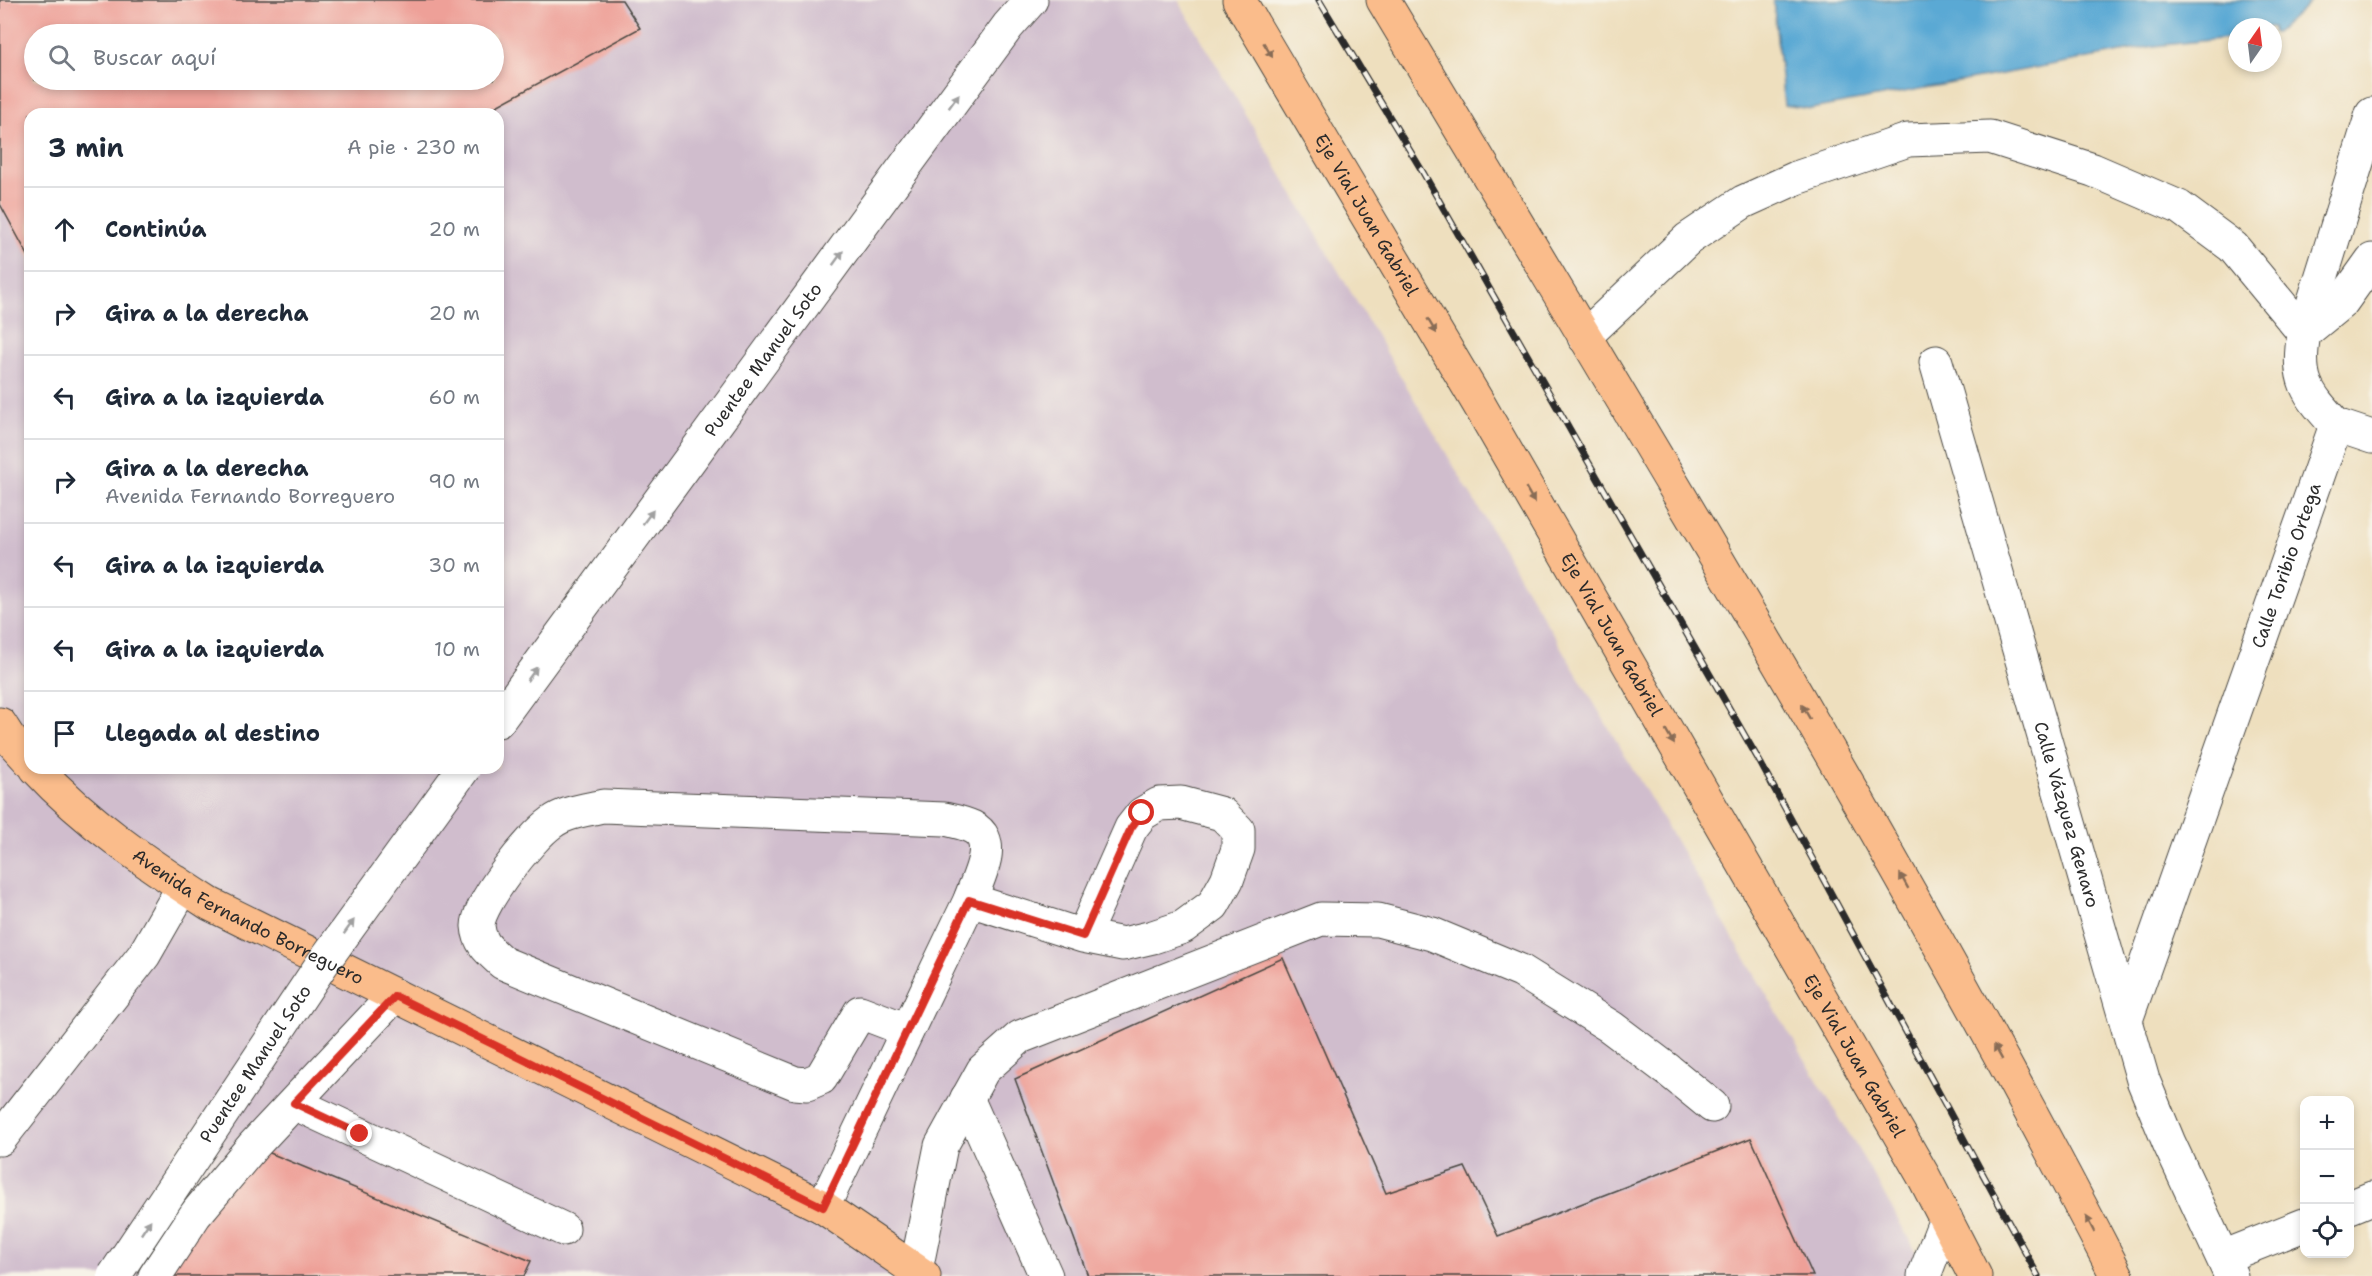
<!DOCTYPE html>
<html lang="es">
<meta charset="utf-8">
<style>
:root{--surface:#fff;--page:#f6f6f7;--text:#1f2937;--muted:#747a83;--line:#e0e1e3}
body{margin:0;font-family:"Shantell Sans",sans-serif;background:var(--page);color:var(--text)}
.controls{position:absolute;right:18px;bottom:18px;display:grid;overflow:hidden;border-radius:12px;box-shadow:0 3px 9px #0003}
.controls button{width:54px;height:54px;display:grid;place-items:center;padding:0;border:0;border-bottom:2px solid var(--line);background:var(--surface);color:var(--text);font:30px sans-serif}
.compass{position:absolute;left:2228px;top:18px;width:54px;height:54px;border-radius:50%;background:var(--surface);box-shadow:0 3px 9px #0003;rotate:14deg}
.stop{position:absolute;width:18px;height:18px;margin:-14px;border:4px solid #d93025;border-radius:50%;background:#fff}
.stop.end{background:#d93025;border-color:#fff;box-shadow:0 2px 6px #0008}
.list{margin:0;padding:0;list-style:none}
h2{display:flex;justify-content:space-between;align-items:center;height:78px;margin:0;padding:0 24px;font-size:26px}
h2 small{font-size:20px;font-weight:400;color:var(--muted)}
.list li{display:grid;grid-template-columns:39px 1fr auto;gap:18px;align-items:center;box-sizing:border-box;height:84px;padding:0 24px;border-top:2px solid var(--line)}
.list b{display:block;font-size:22px;white-space:nowrap}
.list p{margin:0;font-size:20px;white-space:nowrap;color:var(--muted)}
.list em{font-size:20px;font-style:normal;color:var(--muted)}
.icon{flex:none;width:33px;height:33px;fill:none;stroke:currentColor;stroke-width:2;stroke-linecap:round;stroke-linejoin:round}
.map{position:relative;flex:none;width:2372px;height:1276px;overflow:hidden}
.search{position:absolute;background:var(--surface);box-shadow:0 3px 9px #0003;left:24px;top:24px;width:480px;height:66px;display:flex;align-items:center;gap:15px;box-sizing:border-box;padding:0 21px;border-radius:33px;color:var(--muted);font-size:22px}
.panel{position:absolute;background:var(--surface);box-shadow:0 3px 9px #0003;left:24px;top:108px;width:480px;height:666px;border-radius:18px}
.map>svg:first-child{display:block}
</style>
<div class="map">
<svg width="2372" height="1276" viewBox="0 0 2372 1276">
<rect width="100%" height="100%" fill="#f7f3e8"/>
<filter id="ink" filterUnits="userSpaceOnUse"><feTurbulence type="fractalNoise" baseFrequency=".0167" numOctaves="2"/><feDisplacementMap in="SourceGraphic" scale="12" xChannelSelector="R" yChannelSelector="G"/><feConvolveMatrix kernelMatrix="1 2 1 2 8 2 1 2 1" color-interpolation-filters="sRGB"/></filter>
<filter id="wash" filterUnits="userSpaceOnUse"><feTurbulence type="fractalNoise" baseFrequency=".008" numOctaves="4" result="noise"/><feDisplacementMap in="SourceGraphic" scale="24" xChannelSelector="R" yChannelSelector="G"/><feGaussianBlur stdDeviation="1.35" result="paint"/><feColorMatrix in="noise" values="0 0 0 0 0 0 0 0 0 0 0 0 0 0 0 0 0 1.4 0 .05"/><feComposite in="paint" operator="in"/></filter>
<g filter="url(#wash)">
<rect width="100%" height="100%" fill="#eedfbe"/>
<path fill="#d0bdcd" fill-rule="evenodd" d="M 0,0 L 1178,0 L 1878,1183 L 1929,1276 L 0,1276 ZM 34,34 L 494,34 L 494,80 L 34,80 ZM 30,114 L 498,114 L 498,768 L 30,768 Z"/>
<path fill="#5aa9d4" stroke="#426a80" stroke-width="1.5" d="M 1773,0 L 2312,0 L 2276,33 L 2273,33 L 2273,27 L 2237,27 L 2237,37 L 2154,46 L 1811,109 L 1784,105 Z"/>
<g id="blocks">
<path fill="#eea098" fill-rule="evenodd" d="M 0,0 L 622,0 L 640,28 L 482,114 L 30,114 L 30,259 L 0,204 ZM 34,34 L 494,34 L 494,80 L 34,80 Z
M 1283,958 L 1386,1193 L 1465,1167 L 1498,1236 L 1751,1138 L 1813,1276 L 1088,1276 L 1015,1079 Z
M 253,1146 L 531,1261 L 524,1276 L 155,1276 Z"/>
</g>
</g>
<g filter="url(#ink)">
<use href="#blocks" fill-opacity="0" stroke="#484641" stroke-width="1.5"/>
<g fill="none" stroke-linecap="round" stroke-linejoin="round">
<defs>
<g id="minor">
<path d="M 2304,333 L 2342,302 L 2372,260"/>
<path d="M 1584,337 L 1688,239 L 1743,202 L 1796,178 L 1908,140 L 1990,137 L 2093,170 L 2179,207 L 2233,247 L 2304,333"/>
<path id="s1" d="M 1936,362 L 2143,1080 L 2169,1143 L 2231,1276"/>
<path d="M 2336,425 C 2306,392 2296,380 2304,333 L 2372,114"/>
<path d="M 2336,425 L 2372,437"/>
<path id="s2" d="M 498,721 L 1008,26 L 1031,0"/>
<path d="M 970,900 L 1083,936 L 1123,944 L 1153,937 L 1183,927 L 1213,905 L 1227,880 L 1238,849 L 1238,830 L 1222,814 L 1181,803 L 1159,804 L 1142,814 L 1131,828 L 1083,936"/>
<path id="s3" d="M 2126,1020 L 2336,425"/>
<path d="M 967,1098 L 1046,1276"/>
<path d="M 294,1103 L 563,1229"/>
<path d="M 0,1139 L 144,955 L 183,887"/>
<path d="M 823,1207 L 970,900 C 977,879 1000,841 972,827 C 964,823 954,821 945,819 L 603,806 C 586,810 565,812 551,823 C 531,837 478,903 478,926 C 479,944 491,952 503,963 L 795,1083 L 807,1084 L 821,1078 L 860,1012 L 907,1030"/>
<path d="M 2350,1207 L 2372,1198"/>
<path d="M 2223,1257 L 2304,1225"/>
<path d="M 916,1270 L 941,1146 L 983,1070 L 1020,1037 L 1321,919 L 1378,920 L 1432,934 L 1521,971 L 1611,1027 L 1668,1070 L 1712,1106"/>
<path d="M 155,1276 L 195,1215 L 253,1146 L 395,995"/>
<path d="M 1924,1276 L 1946,1219"/>
</g>
<g id="major">
<path id="s4" d="M 1239,0 L 1480,406 L 1924,1177 L 1975,1276"/>
<path d="M 1383,0 C 1635,421 1892,839 2117,1276"/>
<path d="M 0,724 L 9,738 L 30,761"/>
<path id="s5" d="M 36,768 C 87,823 148,864 210,904 L 823,1207 L 924,1276"/>
</g>
</defs>
<use href="#minor" stroke="#484641" stroke-width="35"/>
<use href="#major" stroke="#484641" stroke-width="35"/>
<use href="#minor" stroke="#fff" stroke-width="33"/>
<use href="#major" stroke="#fabc8b" stroke-width="33"/>
<defs>
<path id="rail" d="M 1319,0 L 1421,169 L 1761,764 L 2038,1276"/>
</defs>
<use href="#rail" stroke="#2b2b2b" stroke-width="7"/>
<use href="#rail" stroke="#f7f3e8" stroke-width="4.5" stroke-dasharray="14" stroke-linecap="butt"/>
<defs>
<g id="minor-bridge">
<path id="s6" d="M 114,1276 L 322,964 L 464,768"/>
</g>
</defs>
<use href="#minor-bridge" stroke="#484641" stroke-width="35" stroke-linecap="butt"/>
<use href="#minor-bridge" stroke="#fff" stroke-width="33"/>
</g>
<defs><path id="oneway-solid" d="M-6-.8H1V-3.2L6.5 0L1 3.2V.8H-6Z" transform="scale(1.5)"/></defs>
<g fill="#886c56">
<use href="#oneway-solid" transform="translate(1268 50) rotate(59)"/>
<use href="#oneway-solid" transform="translate(1432 326) rotate(59)"/>
<use href="#oneway-solid" transform="translate(1530 495) rotate(60)"/>
<use href="#oneway-solid" transform="translate(1806 712) rotate(-120)"/>
<use href="#oneway-solid" transform="translate(1670 737) rotate(60)"/>
<use href="#oneway-solid" transform="translate(1904 881) rotate(-119)"/>
<use href="#oneway-solid" transform="translate(1998 1052) rotate(-119)"/>
<use href="#oneway-solid" transform="translate(2090 1224) rotate(-117)"/>
</g>
<g fill="#a0a0a0">
<use href="#oneway-solid" transform="translate(954 101) rotate(-54)"/>
<use href="#oneway-solid" transform="translate(838 258) rotate(-54)"/>
<use href="#oneway-solid" transform="translate(648 517) rotate(-53)"/>
<use href="#oneway-solid" transform="translate(532 674) rotate(-54)"/>
<use href="#oneway-solid" transform="translate(349 927) rotate(-54)"/>
<use href="#oneway-solid" transform="translate(146 1227) rotate(-56)"/>
</g>
</g>
<g fill="none" stroke-linecap="round" stroke-linejoin="round" filter="url(#ink)">
<path stroke="#d93025" stroke-width="8" d="M 360,1134 L 294,1103 L 395,996 L 823,1207 L 969,900 L 1083,936 L 1131,828 L 1142,813"/>
</g>
<g text-anchor="middle" dominant-baseline="central" stroke-width="4.5" stroke-linejoin="round" paint-order="stroke">
<g font-size="18" fill="#2b2b2b" stroke="#f7f3e8">
<text stroke="none"><textPath href="#s4" startOffset="250">Eje Vial Juan Gabriel</textPath></text>
<text stroke="none"><textPath href="#s2" startOffset="448">Puentee Manuel Soto</textPath></text>
<text stroke="none"><textPath href="#s3" startOffset="482">Calle Toribio Ortega</textPath></text>
<text stroke="none"><textPath href="#s4" startOffset="736">Eje Vial Juan Gabriel</textPath></text>
<text stroke="none"><textPath href="#s1" startOffset="471">Calle Vázquez Genaro</textPath></text>
<text stroke="none"><textPath href="#s5" startOffset="261">Avenida Fernando Borreguero</textPath></text>
<text stroke="none"><textPath href="#s4" startOffset="1222">Eje Vial Juan Gabriel</textPath></text>
<text stroke="none"><textPath href="#s6" startOffset="255">Puentee Manuel Soto</textPath></text>
</g>
</g>
</svg>
<div class="controls">
<button>+</button>
<button>−</button>
<button><svg class="icon" aria-label="locate" viewBox="0 0 24 24"><circle cx="12" cy="12" r="6"/><path d="M12 2v4M12 18v4M2 12h4M18 12h4"/></svg></button>
</div>
<svg class="compass" viewBox="-18 -18 36 36"><path d="M0-13l5 13h-10z" fill="#e53935"/><path d="M0 13l5-13h-10z" fill="#747a83"/></svg>
<div class="stop" style="left:1142px;top:813px"></div>
<div class="stop end" style="left:360px;top:1134px"></div>
<div class="search"><svg class="icon" aria-label="search" viewBox="0 0 24 24"><circle cx="10" cy="10" r="6"/><path d="M15 15l6 6"/></svg>Buscar aquí</div>
<section class="panel">
<h2>3 min<small>A pie · 230 m</small></h2>
<ul class="list">
<li><svg class="icon" aria-label="ahead" viewBox="0 0 24 24"><path d="M12 20V5M6 11l6-6 6 6"/></svg><div><b>Continúa</b></div><em>20 m</em></li>
<li><svg class="icon" aria-label="right" viewBox="0 0 24 24"><path d="M7 20v-9h11M14 6l5 5-5 5"/></svg><div><b>Gira a la derecha</b></div><em>20 m</em></li>
<li><svg class="icon" aria-label="left" viewBox="0 0 24 24"><path d="M17 20v-9H6M10 6l-5 5 5 5"/></svg><div><b>Gira a la izquierda</b></div><em>60 m</em></li>
<li><svg class="icon" aria-label="right" viewBox="0 0 24 24"><path d="M7 20v-9h11M14 6l5 5-5 5"/></svg><div><b>Gira a la derecha</b><p>Avenida Fernando Borreguero</p></div><em>90 m</em></li>
<li><svg class="icon" aria-label="left" viewBox="0 0 24 24"><path d="M17 20v-9H6M10 6l-5 5 5 5"/></svg><div><b>Gira a la izquierda</b></div><em>30 m</em></li>
<li><svg class="icon" aria-label="left" viewBox="0 0 24 24"><path d="M17 20v-9H6M10 6l-5 5 5 5"/></svg><div><b>Gira a la izquierda</b></div><em>10 m</em></li>
<li><svg class="icon" aria-label="arrive" viewBox="0 0 24 24"><path d="M6 21V4h12l-3 4 3 4H6"/></svg><div><b>Llegada al destino</b></div></li>
</ul>
</section>
</div>
